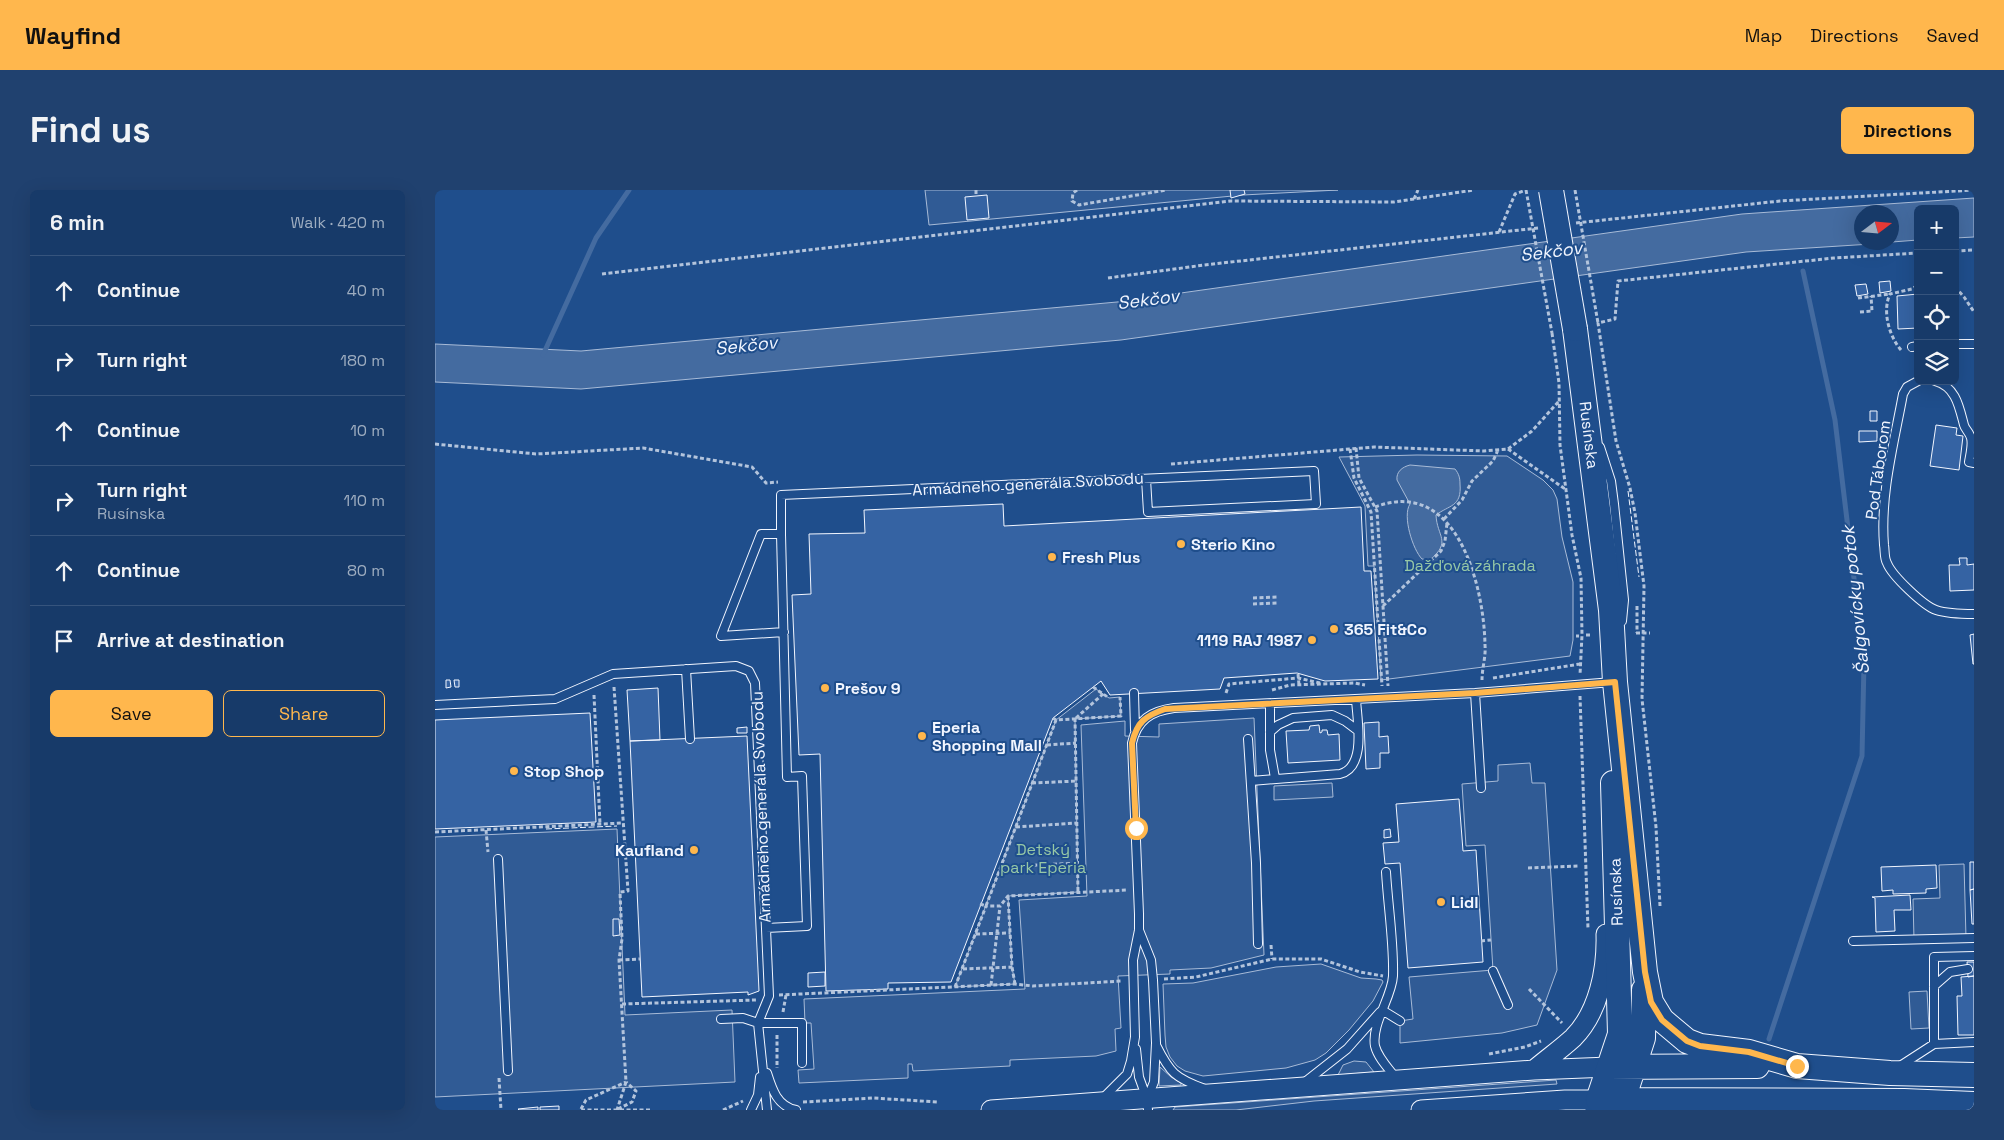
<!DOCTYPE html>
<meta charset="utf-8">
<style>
:root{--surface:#173a69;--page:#20416f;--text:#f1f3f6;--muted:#9eadc0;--line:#36547d;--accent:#ffb74d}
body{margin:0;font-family:"Space Grotesk",sans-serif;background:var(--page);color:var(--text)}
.controls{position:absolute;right:15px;top:15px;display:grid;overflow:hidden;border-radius:8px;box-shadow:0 5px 20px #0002}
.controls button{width:45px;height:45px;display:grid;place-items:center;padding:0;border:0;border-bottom:1px solid var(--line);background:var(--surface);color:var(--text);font:25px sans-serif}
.compass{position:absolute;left:1419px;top:15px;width:45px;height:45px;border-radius:50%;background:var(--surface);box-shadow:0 5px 20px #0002;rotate:74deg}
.stop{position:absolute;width:15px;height:15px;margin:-11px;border:4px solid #ffb74d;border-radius:50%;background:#fff}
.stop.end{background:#ffb74d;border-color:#fff;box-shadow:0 1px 5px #0008}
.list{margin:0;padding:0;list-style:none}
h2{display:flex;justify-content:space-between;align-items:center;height:65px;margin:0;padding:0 20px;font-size:21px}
h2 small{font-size:16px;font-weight:400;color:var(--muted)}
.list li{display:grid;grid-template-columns:32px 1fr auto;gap:15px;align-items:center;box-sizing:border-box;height:70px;padding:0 20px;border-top:1px solid var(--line)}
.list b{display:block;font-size:19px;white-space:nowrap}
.list p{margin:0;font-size:16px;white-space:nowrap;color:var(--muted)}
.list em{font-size:16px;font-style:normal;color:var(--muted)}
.actions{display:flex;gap:10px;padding:15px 20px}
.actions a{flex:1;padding:11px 0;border:1px solid var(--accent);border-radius:8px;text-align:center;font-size:18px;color:var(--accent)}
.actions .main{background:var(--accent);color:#111}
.icon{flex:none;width:28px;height:28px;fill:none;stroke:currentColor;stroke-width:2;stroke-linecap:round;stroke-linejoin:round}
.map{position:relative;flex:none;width:1539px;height:920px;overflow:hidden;border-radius:8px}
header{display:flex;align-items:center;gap:30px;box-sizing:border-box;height:70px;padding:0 25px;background:var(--accent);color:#111}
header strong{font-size:24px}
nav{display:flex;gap:28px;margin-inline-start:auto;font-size:18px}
.intro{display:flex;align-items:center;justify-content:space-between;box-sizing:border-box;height:120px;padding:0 30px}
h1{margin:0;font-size:35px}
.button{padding:12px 22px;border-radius:8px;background:var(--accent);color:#111;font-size:18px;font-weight:700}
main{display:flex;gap:30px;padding:0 30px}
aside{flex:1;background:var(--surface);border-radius:8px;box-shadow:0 5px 20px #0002}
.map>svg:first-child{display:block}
</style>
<header>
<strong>Wayfind</strong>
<nav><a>Map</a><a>Directions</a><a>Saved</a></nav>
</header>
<div class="intro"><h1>Find us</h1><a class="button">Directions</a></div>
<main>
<aside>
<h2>6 min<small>Walk · 420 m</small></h2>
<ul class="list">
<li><svg class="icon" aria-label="ahead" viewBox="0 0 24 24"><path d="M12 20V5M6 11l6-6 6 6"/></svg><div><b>Continue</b></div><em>40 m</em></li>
<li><svg class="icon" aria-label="right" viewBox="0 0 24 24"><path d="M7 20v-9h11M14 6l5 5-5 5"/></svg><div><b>Turn right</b></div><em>180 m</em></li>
<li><svg class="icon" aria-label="ahead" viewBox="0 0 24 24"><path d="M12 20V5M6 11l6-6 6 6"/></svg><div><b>Continue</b></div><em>10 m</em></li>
<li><svg class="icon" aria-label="right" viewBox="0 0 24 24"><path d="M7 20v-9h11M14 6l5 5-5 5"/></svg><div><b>Turn right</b><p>Rusínska</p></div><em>110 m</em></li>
<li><svg class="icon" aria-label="ahead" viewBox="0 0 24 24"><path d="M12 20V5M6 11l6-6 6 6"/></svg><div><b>Continue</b></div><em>80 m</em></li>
<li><svg class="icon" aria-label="arrive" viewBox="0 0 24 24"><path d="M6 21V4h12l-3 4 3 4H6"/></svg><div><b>Arrive at destination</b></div></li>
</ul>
<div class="actions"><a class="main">Save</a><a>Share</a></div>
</aside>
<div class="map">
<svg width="1539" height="920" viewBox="0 0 1539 920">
<rect width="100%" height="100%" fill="#1f4e8c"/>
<path fill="#305b95" stroke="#a8bbd7" d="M 490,0 L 903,0 L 808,5 L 494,35 Z
M 982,265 L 1072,266 L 1108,290 L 1118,300 L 1122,309 L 1127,347 L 1138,392 L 1138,450 L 1135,466 L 946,490 L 939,376 L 933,376 L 930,316 L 904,267 Z
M 661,499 L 674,508 L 685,507 L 686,526 L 640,529 L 643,702 L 573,706 L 577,777 L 580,794 L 520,797 L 621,530 Z
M 819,528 L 829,765 L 776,778 L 735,780 L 735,784 L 683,786 L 686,838 L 680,839 L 681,861 L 661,866 L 575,870 L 575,876 L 478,881 L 477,874 L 473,874 L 473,888 L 364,893 L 363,880 L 379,879 L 376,833 L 370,833 L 369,809 L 590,799 L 584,710 L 652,706 L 646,535 L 690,531 L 690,546 L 724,547 L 724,534 Z
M 1095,573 L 1097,593 L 1110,593 L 1122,780 L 1102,835 L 1067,843 L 965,853 L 965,831 L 978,829 L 974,787 L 1058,780 L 1050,655 L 1031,656 L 1027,594 L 1063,591 L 1063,575 Z
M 897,593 L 898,607 L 839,610 L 839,596 Z
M 182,639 L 190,825 L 297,820 L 300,892 L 0,907 L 0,647 Z
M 1529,674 L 1531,748 L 1479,750 L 1478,709 L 1505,708 L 1504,675 Z
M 886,774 L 926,788 L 941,789 L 947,790 L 948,792 L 938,811 L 914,840 L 891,863 L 880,870 L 851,878 L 768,886 L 750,881 L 742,876 L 735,867 L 731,857 L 730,845 L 728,794 L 758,793 L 841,777 Z
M 1492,801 L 1494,838 L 1476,839 L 1474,802 Z
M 919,871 L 931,872 L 939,882 L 903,885 L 908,875 Z
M 725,877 L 736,887 L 746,893 L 746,895 L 724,896 Z
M 1121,890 L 1122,894 L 879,911 L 801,920 L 738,920 L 740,917 Z"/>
<path fill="#446ba0" stroke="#a8bbd7" d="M 1539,8 L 1539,47 L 1520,48 L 1520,19 L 1483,19 L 1483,50 L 1457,52 L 1456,22 L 1426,22 L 1426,52 L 1452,53 L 1311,62 L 686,150 L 146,199 L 0,192 L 0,154 L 146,161 L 682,112 L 1307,24 Z
M 975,275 L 1020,279 C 1024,284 1025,288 1025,294 C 1027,317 1014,315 1001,325 C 1002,347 1017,351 995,370 L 987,369 C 978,360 967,326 975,314 L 962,290 C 961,282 967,277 975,275 Z"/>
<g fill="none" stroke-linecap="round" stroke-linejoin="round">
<path stroke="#446ba0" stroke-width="5" d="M 108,165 L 161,48 L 194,0
M 1334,849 L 1427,566 L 1429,472 L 1400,230 L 1368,81"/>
</g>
<path fill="#3563a3" stroke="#f2f6ff" d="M 795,0 L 809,0 L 810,4 L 796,8 Z
M 552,5 L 554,28 L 532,30 L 530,7 Z
M 1455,91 L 1456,101 L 1445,103 L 1444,92 Z
M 1431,94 L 1433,104 L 1422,106 L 1420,95 Z
M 1483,104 L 1483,138 L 1463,139 L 1462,106 Z
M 1435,221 L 1442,221 L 1442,231 L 1435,231 Z
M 1501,235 L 1522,238 L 1521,245 L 1528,246 L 1524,280 L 1495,276 Z
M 1424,241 L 1442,241 L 1442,251 L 1424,252 Z
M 568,314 L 569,336 L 926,317 L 929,381 L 936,381 L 943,489 L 890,491 L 862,483 L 789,488 L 785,499 L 675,505 L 666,491 L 618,528 L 516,792 L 453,793 L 453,799 L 391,801 L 385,564 L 364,565 L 357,405 L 376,404 L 374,344 L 430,343 L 429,320 Z
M 1524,368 L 1532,368 L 1532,375 L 1539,374 L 1539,400 L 1515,401 L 1514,375 L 1525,375 Z
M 1539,444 L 1539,474 L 1538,474 L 1535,445 Z
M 11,490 L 15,490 L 16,497 L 11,498 Z
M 19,490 L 24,490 L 24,497 L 20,497 Z
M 223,498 L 225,550 L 195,551 L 192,500 Z
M 155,523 L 161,632 L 0,639 L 0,530 Z
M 944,532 L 944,547 L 953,546 L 954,563 L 945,563 L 945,578 L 931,579 L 929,533 Z
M 884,535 L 885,543 L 887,542 L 887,540 L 892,540 L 893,545 L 904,544 L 905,570 L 853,573 L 851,541 L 874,540 L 875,536 Z
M 312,537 L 312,543 L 302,543 L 302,538 Z
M 312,546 L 324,801 L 313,805 L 313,802 L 207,807 L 195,551 Z
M 1024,609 L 1028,661 L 1041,660 L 1048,772 L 973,778 L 965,673 L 950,674 L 948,653 L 964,652 L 961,614 Z
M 955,639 L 956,647 L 949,648 L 949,640 Z
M 1535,672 L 1539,672 L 1539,699 L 1535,700 Z
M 1501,675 L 1502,698 L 1491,699 L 1491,703 L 1458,704 L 1458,700 L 1447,701 L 1446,677 Z
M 1539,699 L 1539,734 L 1537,734 L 1535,700 Z
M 1475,705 L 1476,720 L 1459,720 L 1460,741 L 1441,742 L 1440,708 L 1437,707 Z
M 178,729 L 184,729 L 185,745 L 178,746 Z
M 1532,772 L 1539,772 L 1539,786 L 1533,787 Z
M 390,782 L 390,796 L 373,797 L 373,783 Z
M 1539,786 L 1539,845 L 1523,845 L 1522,806 L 1527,806 L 1526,787 Z
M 124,916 L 124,920 L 105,920 L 105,917 Z
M 103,917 L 103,920 L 84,920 L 83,919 Z"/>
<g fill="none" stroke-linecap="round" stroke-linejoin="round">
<defs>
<path id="service" d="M 1520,154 L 1539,154
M 1477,157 L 1483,156
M 1483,191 L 1472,197 L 1468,204 C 1459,253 1445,305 1449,355 C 1450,360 1449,368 1452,373 C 1457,386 1489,416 1501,420 C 1513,424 1527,424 1539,424
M 1500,191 C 1521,197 1524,216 1529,235 C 1530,239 1535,243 1536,248 C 1538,255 1535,265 1534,272 L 1539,273
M 1165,257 L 1176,291 L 1179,314 L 1189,410 L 1187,431
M 346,344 L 346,305 L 879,281 L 881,314 L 713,322 L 711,289
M 251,479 L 255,549
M 699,503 L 700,540
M 1040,503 L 1046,598
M 835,514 L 835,560 L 840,588
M 0,515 L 120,509 L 178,484 L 301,476 L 314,481 L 320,493 L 334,806 L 323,833 L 332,920
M 835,542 L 843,535 L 858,528 L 897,525 L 910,531 L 922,540
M 813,549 L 821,673 L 823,754
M 816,591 L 905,584 C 932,577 922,530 921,509
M 63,669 L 73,881
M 951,682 C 953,716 959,753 958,786 C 957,807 936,834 940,856 C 943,868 954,879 961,888
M 331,738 L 372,736 L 367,586 L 352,587 L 346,344 L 326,344 L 286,446 L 349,442
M 704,740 L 716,770 L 718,790 L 721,853 L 719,892 L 713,907
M 1418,751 L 1539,748
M 1058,781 L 1073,815
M 1499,796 L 1515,782 L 1533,779
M 947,820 L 965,831
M 286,829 L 308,828 L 323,833 L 367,833 L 367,873
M 1499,854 L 1499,767 L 1539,766
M 721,855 C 735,883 740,888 770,899
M 701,859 L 704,887 L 712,909 L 713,920
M 1465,876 L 1499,854 L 1539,852
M 332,883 C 337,899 342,916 361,920
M 870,892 L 912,859 L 945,822
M 668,908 L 692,884 L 696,871 L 700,847 L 698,770 L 704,740 L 704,724 L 697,553 C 702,530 716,521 739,518 L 1040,503 L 1178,492
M 316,920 L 323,905 L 325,887"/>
<path id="tertiary" d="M 1099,880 C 1112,869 1126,859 1138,848 C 1164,822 1172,779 1171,744
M 556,920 L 1099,880 L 1174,877
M 986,920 L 1130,910 L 1163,910 L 1160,920"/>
<path id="primary" d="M 1140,139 L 1176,420 L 1180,492 L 1210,782 L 1216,812 L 1227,830 L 1252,851 L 1265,856 L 1314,862 L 1362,876 L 1455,883 L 1539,885
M 1178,593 L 1185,844 L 1163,910 L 1469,911 L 1539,914
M 1174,877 L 1322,876
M 1188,910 L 1208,848 L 1209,800"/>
</defs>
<use href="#service" stroke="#f2f6ff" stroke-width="10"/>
<use href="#tertiary" stroke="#f2f6ff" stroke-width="21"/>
<use href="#primary" stroke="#f2f6ff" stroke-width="26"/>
<path stroke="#b3c4dc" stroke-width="3" stroke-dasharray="4 2.5" stroke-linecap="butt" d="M 541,0 L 541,6
M 642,0 L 638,3 L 637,11 L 644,15 L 731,0
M 979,9 L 983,0
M 1141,33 L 1345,11 L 1539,0
M 1064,42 L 1080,4 L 1091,0
M 1520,61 L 1539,60
M 167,84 L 796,11 L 959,12 L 1039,0
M 673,88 L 769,75 L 1103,38
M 1520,97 L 1529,107 L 1539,122
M 1423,108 L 1455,104
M 1425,122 L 1437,121 L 1436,106
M 1117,143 L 1124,193 L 1125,255 L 1137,345 L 1146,388 L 1147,445 L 1145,485
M 1466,160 C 1454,146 1447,121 1455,104 L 1477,99 L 1483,95
M 0,254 L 101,264 L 208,258 L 317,277 L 331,293 L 343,292
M 921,258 L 924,288 L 942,321 L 953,496
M 915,259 L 919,288 L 936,322 L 947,496
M 1073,259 L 1130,299
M 736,274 L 939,257 L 1049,261 L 1073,259 L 1097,241 L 1125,210
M 940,317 C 1022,286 1049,396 1050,455 C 1051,467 1047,478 1047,490
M 1009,329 L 1027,310 L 1037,291 L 1058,271 L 1063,260
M 818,408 L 843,407
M 818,414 L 844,413
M 948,416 L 1006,361 L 1010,351 L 1012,333
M 1202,416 L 1202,443
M 1201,443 L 1215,443
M 1151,445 L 1156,445
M 1141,446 L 1144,446
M 863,484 L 864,495
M 1058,488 L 1145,474
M 179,497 L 193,701 L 185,702 L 187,749 L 184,770 L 191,892 L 182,920
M 658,497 L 674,508
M 837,500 L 855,495 L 919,493 L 930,495
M 791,503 L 794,494 L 863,488 L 885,493
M 159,505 L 165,634
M 1145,506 L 1153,739
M 618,528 L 621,530 L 686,526 L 685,507
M 640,528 L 643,702
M 641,528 L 668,504
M 612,555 L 641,553
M 597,593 L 642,591
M 581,637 L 642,633
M 51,640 L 53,662
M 0,642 L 188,633
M 566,677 L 643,673
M 1093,678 L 1144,676
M 573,706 L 577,777 L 580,794
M 545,714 L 551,716 L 621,530
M 1225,716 L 1221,637 L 1207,509 L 1209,396 L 1200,323 L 1195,298 L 1181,251 L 1163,133 L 1180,129 L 1183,91 L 1399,68 L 1483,63
M 541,744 L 575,743
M 1046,751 L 1056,750
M 836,755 L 837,769
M 184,770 L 205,769
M 528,779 L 577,777
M 729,789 L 761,787 L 837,769 L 886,769 L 925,782 L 948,786
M 556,795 L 565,716
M 520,797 L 551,716 L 565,716 L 573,706 L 693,700
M 1094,799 L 1127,833
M 344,805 L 580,794 L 598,796 L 687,791
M 187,814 L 321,810
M 348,822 L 351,805
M 342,845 L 342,878
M 1054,864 L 1090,857 L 1106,851
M 64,888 L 66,920
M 368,912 L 438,908 L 503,912
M 146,919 L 151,910 L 191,892
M 183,919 L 197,912 L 201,901 L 191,892
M 146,920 L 215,920
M 288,920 L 308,911"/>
<use href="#service" stroke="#1f4e8c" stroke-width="8"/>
<use href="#tertiary" stroke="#1f4e8c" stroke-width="19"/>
<use href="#primary" stroke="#1f4e8c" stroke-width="24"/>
<defs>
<path id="primary-bridge" d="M 1116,0 L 1140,139"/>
</defs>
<use href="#primary-bridge" stroke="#f2f6ff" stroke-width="26" stroke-linecap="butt"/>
<path stroke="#b3c4dc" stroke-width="3" stroke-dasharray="4 2.5" stroke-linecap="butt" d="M 1091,0 L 1117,143
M 1140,0 L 1163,133"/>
<use href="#primary-bridge" stroke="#1f4e8c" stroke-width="24"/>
<path stroke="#f2f6ff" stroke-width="1" stroke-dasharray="6 2.5" stroke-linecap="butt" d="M 1193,301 L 1204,387
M 111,639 L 182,636"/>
</g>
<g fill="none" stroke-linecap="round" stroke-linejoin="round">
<path stroke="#ffb74d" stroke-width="6" d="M 701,638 L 697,553 C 702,532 710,526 730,519 L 1040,503 L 1180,492 L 1210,782 L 1216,812 L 1227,830 L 1252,851 L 1265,856 L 1314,862 L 1362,876"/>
</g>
<g fill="#ffb74d" stroke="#1f4e8c" stroke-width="2">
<circle cx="746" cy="354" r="5"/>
<circle cx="617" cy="367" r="5"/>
<circle cx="899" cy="439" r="5"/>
<circle cx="877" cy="450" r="5"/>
<circle cx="390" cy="498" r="5"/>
<circle cx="487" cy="546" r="5"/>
<circle cx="79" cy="581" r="5"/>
<circle cx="259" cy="660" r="5"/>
<circle cx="1006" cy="712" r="5"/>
</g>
<g text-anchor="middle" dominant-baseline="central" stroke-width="4" stroke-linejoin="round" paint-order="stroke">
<g font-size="16" fill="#f2f6ff" stroke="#1f4e8c">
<text transform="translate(1154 245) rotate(83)">Rusínska</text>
<text transform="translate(1443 280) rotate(-82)">Pod Táborom</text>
<text transform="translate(593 294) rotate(-3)">Armádneho generála Svobodu</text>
<text transform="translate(326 617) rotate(-92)">Armádneho generála Svobodu</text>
<text transform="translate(1181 702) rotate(-92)">Rusínska</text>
</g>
<g font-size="16" font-weight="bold" fill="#f2f6ff" stroke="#1f4e8c" text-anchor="start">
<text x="756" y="354">Sterio Kino</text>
<text x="627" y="367">Fresh Plus</text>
<text x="909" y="439">365 Fit&amp;Co</text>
<text x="867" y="450" text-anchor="end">1119 RAJ 1987</text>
<text x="400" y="498">Prešov 9</text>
<text x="497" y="537">Eperia<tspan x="497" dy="18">Shopping Mall</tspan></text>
<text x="89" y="581">Stop Shop</text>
<text x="249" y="660" text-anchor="end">Kaufland</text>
<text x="1016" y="712">Lidl</text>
</g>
<g font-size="16" fill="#97c8a6" stroke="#1f4e8c">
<text x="1035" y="375">Dažďová záhrada</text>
<text x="608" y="659">Detský<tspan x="608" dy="18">park Eperia</tspan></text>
</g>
<g font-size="18" font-style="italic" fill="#f2f6ff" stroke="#1f4e8c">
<text transform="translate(1116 61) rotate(-7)">Sekčov</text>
<text transform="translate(713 109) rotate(-7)">Sekčov</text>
<text transform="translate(311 155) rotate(-6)">Sekčov</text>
<text transform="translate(1420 410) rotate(-96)">Šalgovícky potok</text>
</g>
</g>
</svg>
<div class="controls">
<button>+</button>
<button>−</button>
<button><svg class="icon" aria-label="locate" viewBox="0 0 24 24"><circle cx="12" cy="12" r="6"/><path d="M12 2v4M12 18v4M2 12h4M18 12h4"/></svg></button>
<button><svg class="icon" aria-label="layers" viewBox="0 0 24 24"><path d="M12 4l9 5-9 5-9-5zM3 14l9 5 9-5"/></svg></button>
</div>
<svg class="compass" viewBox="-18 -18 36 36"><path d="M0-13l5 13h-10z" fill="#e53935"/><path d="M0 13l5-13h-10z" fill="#9eadc0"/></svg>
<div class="stop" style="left:701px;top:638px"></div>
<div class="stop end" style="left:1362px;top:876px"></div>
</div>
</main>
